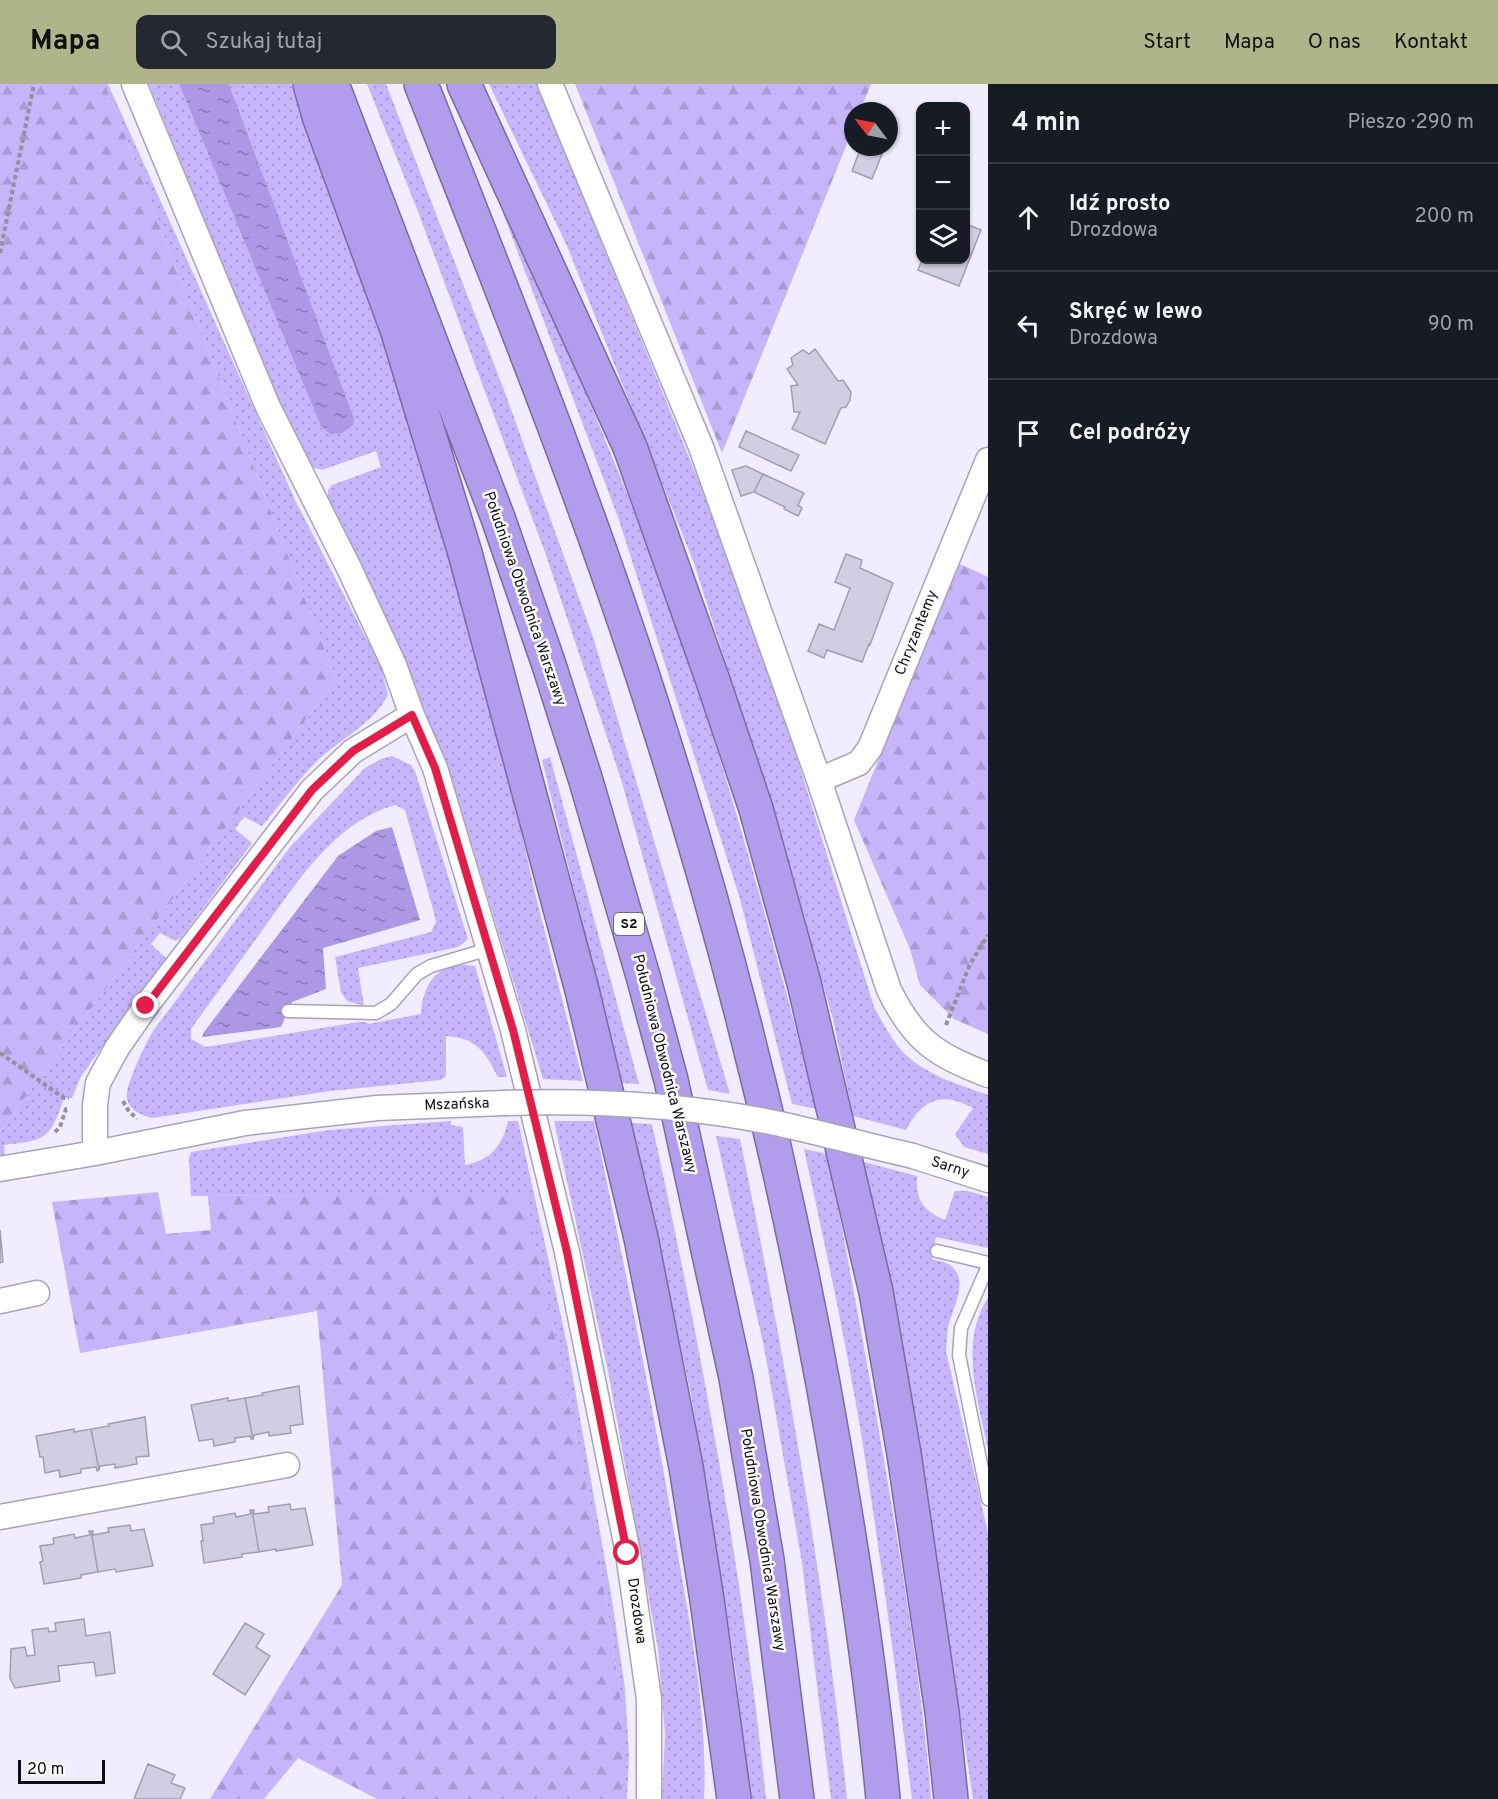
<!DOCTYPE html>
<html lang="pl">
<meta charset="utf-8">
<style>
:root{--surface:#171b24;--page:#242831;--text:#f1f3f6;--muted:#9ea1a6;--line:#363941;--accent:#afb48a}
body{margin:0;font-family:Overpass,sans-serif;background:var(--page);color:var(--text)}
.controls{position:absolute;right:18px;top:18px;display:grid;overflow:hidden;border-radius:12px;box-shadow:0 2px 4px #0004}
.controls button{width:54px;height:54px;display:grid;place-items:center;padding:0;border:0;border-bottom:2px solid var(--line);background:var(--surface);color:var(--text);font:30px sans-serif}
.compass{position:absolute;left:844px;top:18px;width:54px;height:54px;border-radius:50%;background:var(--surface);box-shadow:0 2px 4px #0004;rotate:302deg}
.scale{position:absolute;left:18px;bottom:15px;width:87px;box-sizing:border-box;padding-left:6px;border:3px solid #0e0d14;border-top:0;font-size:16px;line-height:21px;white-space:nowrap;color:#0e0d14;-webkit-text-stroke:4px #fdfdfd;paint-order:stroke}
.stop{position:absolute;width:18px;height:18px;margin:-14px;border:4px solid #e11d48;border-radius:50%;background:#fff}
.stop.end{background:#e11d48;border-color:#fff;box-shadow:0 2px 6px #0008}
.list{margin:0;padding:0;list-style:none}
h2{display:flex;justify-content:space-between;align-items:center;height:78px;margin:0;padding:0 24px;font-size:26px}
h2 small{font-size:20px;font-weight:400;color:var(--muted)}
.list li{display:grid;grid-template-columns:39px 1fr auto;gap:18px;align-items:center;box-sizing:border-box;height:108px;padding:0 24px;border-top:2px solid var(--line)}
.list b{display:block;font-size:22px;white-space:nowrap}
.list p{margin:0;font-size:20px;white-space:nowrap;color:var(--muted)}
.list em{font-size:20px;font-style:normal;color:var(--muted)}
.icon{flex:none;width:33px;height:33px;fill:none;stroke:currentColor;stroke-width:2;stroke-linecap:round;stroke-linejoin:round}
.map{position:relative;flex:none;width:988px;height:1715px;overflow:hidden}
header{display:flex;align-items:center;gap:36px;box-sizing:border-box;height:84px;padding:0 30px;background:var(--accent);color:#111}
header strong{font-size:28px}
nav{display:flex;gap:33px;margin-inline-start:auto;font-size:21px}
.search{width:420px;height:54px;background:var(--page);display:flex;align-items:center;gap:15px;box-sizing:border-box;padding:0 21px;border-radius:12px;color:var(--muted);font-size:22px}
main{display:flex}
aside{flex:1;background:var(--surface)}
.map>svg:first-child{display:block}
</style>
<header>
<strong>Mapa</strong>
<div class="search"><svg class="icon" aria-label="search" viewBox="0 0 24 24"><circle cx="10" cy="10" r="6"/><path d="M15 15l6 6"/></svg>Szukaj tutaj</div>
<nav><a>Start</a><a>Mapa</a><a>O nas</a><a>Kontakt</a></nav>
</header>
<main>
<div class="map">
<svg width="988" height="1715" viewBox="0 0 988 1715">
<defs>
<pattern id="green-dots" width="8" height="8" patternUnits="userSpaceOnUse" patternTransform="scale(1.5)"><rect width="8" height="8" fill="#c6b5fa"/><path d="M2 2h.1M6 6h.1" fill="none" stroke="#a99ad5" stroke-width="1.8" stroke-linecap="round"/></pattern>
<pattern id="forest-firs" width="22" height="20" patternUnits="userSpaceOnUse" patternTransform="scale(1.5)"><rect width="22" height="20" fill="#c6b5fa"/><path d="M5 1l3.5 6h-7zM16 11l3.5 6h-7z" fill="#a99ad5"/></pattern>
<pattern id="water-ripples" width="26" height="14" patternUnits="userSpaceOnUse" patternTransform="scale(1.5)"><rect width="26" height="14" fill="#ac98e4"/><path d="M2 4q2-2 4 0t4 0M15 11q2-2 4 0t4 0" fill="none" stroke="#8a7ab8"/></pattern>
</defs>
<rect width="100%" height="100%" fill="#f1edff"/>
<path fill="url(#green-dots)" d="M 105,0 L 108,0 L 295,416 L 381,583 L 388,611 C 373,640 340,655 317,677 C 297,697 280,721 262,742 L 244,733 L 235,745 L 252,759 L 181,854 L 176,857 L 160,849 L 151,860 L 166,874 L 80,994 L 72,1014 L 64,1014 C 50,1056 46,1056 4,1061 L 5,1071 L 0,1071 L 0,1047 L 336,595 Z
M 149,0 L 179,0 L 321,341 L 330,350 L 354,334 L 229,0 L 291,0 L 360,192 L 412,344 L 481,568 L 535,809 L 583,997 L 543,995 L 451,692 L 400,566 L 327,425 L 328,406 L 332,401 L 381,383 L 376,367 L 322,386 L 314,384 L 300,372 Z
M 367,0 L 386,0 L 504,306 L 593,553 L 730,1010 L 708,1006 L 621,695 L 546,471 L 417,125 Z
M 489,0 L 537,0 L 702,405 L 789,648 L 874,923 C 883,939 892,957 905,970 C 927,991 959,1001 988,1011 L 988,1070 L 964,1063 L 955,1050 L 973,1024 C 942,1007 923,1015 906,1046 L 853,1032 L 833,935 L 770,718 L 694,479 L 567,162 Z
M 508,124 C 562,255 621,385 668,519 C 728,685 772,855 817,1025 L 792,1020 L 740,815 L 619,436 L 503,129 Z
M 392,672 L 411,681 L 415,687 L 468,855 L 460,862 L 454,864 L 358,884 L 364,922 L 347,917 L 341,908 L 335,873 L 431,848 L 436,838 L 434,829 L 405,726 L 395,721 C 333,739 297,799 261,848 C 238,880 214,913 191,945 L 191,955 L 206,963 L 359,938 L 366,938 L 368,940 L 421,930 C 423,897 440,876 475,882 L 507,993 L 498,993 C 485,968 477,954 446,952 L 446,992 L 441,996 L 330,1007 L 152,1034 C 141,1031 130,1027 127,1015 C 124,1003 146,959 153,947 L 290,763 L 365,684 L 381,675 Z
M 550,673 L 639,1000 L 622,999 L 542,676 Z
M 451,1037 L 451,1041 L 463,1043 L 465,1081 C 491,1076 502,1062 508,1037 L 518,1037 L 567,1260 L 612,1516 L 625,1604 L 629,1672 L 627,1715 L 622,1715 L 622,1623 L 595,1445 L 525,1110 L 191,1112 L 189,1074 L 191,1068 L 329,1046 Z
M 554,1037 L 594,1037 C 623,1174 651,1310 674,1448 C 689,1536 708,1626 704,1715 L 662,1715 L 665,1650 L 658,1565 L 609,1292 Z
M 632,1039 L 652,1040 C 701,1263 743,1488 766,1715 L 748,1715 L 736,1589 L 691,1311 Z
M 716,1052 L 740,1055 C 785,1274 824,1493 847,1715 L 831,1715 L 802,1479 L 764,1263 Z
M 804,1065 L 828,1070 C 854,1208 880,1346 902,1485 C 914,1562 925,1638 931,1715 L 912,1715 C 897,1595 881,1475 862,1355 C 846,1257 825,1161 804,1065 Z
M 864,1078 L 917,1092 C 916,1116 922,1126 945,1136 L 955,1107 L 968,1107 L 988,1113 L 988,1164 L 936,1153 L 932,1175 C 936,1177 942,1177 946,1179 C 973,1191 952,1225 948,1243 C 947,1251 947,1260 946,1267 L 988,1449 L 988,1715 L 973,1715 L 910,1304 Z
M 988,1214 L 988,1367 C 979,1318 958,1259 988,1214 Z"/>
<path fill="url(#forest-firs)" d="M 0,0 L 105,0 L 336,595 L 0,1047 Z
M 575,0 L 871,0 L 860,27 L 853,27 L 853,45 L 722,369 Z
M 958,479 L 988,493 L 988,950 L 954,935 L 920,901 L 910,865 L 854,736 Z
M 158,1108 L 166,1150 L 211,1146 L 208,1112 L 525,1109 L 595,1445 L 622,1623 L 622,1715 L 377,1715 L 298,1674 L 264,1715 L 210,1715 L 342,1501 L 317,1227 L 80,1269 L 52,1118 Z"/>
<path fill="url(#water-ripples)" d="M 179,0 L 229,0 L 354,334 L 353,341 L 342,349 L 330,350 L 321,342 Z
M 392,743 L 420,836 L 323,864 L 326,905 L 292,918 L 281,943 L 202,953 L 204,948 L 338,772 L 376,747 Z"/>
<path fill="#d1cde2" stroke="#a29eb2" stroke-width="1.5" d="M 861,63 L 882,70 L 872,95 L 852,87 Z
M 966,140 L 981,146 L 959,202 L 918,186 L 922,176 L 966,176 Z
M 815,265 L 838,297 L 843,296 L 851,308 L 850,316 L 846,323 L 841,324 L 825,360 L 792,345 L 800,328 L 794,328 L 791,302 L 798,301 L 787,285 L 793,281 L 791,274 L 803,266 L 809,270 Z
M 746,347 L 799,371 L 791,387 L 739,363 Z
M 746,382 L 763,390 L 754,408 L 741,412 L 732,386 Z
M 763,390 L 804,409 L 798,421 L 802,424 L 798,432 L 784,425 L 785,423 L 754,408 Z
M 846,470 L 862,476 L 860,484 L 893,499 L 870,561 L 869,560 L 862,578 L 827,566 L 824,574 L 808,567 L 819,540 L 834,546 L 850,504 L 835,498 Z
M 0,1146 L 3,1178 L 0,1179 Z
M 299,1302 L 303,1340 L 290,1342 L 291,1349 L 269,1352 L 269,1348 L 254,1351 L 253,1355 L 245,1314 L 263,1311 L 262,1309 Z
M 228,1314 L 228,1317 L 245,1314 L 253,1355 L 251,1355 L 250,1352 L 235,1354 L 235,1358 L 214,1362 L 213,1355 L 199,1357 L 191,1321 Z
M 145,1333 L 149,1372 L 136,1373 L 137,1380 L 115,1384 L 115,1380 L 100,1382 L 99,1386 L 91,1345 L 109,1342 L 108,1340 Z
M 74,1345 L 74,1348 L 91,1345 L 99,1386 L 97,1387 L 96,1383 L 81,1385 L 81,1389 L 60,1393 L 59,1386 L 45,1389 L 43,1373 L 40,1373 L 36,1352 Z
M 290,1420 L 291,1426 L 305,1424 L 313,1461 L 276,1467 L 276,1465 L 259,1468 L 252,1426 L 254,1426 L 254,1430 L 269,1428 L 268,1423 Z
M 250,1426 L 252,1426 L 259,1468 L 242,1470 L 242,1473 L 204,1479 L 201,1457 L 203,1457 L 201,1441 L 214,1439 L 213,1433 L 235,1429 L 236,1433 L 251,1430 Z
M 130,1441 L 131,1447 L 144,1445 L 153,1482 L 116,1488 L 115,1485 L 98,1488 L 91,1447 L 93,1447 L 93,1451 L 109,1448 L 108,1444 Z
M 89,1447 L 91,1447 L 98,1488 L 81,1491 L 81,1494 L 44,1500 L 40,1478 L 43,1477 L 40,1462 L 54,1460 L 53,1454 L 74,1450 L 75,1454 L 90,1451 Z
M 84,1535 L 86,1552 L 110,1548 L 115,1589 L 96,1592 L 94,1578 L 58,1582 L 60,1597 L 15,1604 L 10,1594 L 11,1565 L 25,1563 L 27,1572 L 35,1571 L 32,1546 L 48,1544 L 49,1548 L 56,1547 L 55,1539 Z
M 245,1539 L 264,1550 L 256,1563 L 270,1572 L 245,1611 L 213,1590 Z
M 148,1680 L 175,1691 L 171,1699 L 185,1704 L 180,1715 L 134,1715 Z"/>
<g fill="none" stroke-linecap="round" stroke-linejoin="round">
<defs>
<path id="lane" d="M 288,927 L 376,929 L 391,920 L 417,890 L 431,882 L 489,865
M 937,1167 L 988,1179
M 988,1182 L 961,1244 L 959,1271 L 988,1415"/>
<path id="street" d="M 134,0 L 268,323 L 349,484 L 394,581 L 412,631 L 435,684 L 513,946 L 567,1168 L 628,1469 L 649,1615 L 649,1715
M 550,0 L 701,363 L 819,696 L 889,906 C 915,958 935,970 988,991
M 819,696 L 859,679 L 870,664 L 988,376
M 95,1069 L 95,1021 L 98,999 L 117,964 L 146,922 L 312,706 L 353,667 L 412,631
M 913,1072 L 988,1096
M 0,1085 L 95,1069 L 245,1039 L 377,1024 L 504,1019
M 0,1217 L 37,1209
M 0,1433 L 287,1381"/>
<path id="highway" d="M 310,0 L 319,32 L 397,245 L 465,469 L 582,906 L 641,1154 L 686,1383 L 707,1516 L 734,1715
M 332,0 L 498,434 L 549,581 L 586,697 L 643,892 L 671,996 L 736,1294 L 767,1476 L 797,1715
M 421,0 C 503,208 587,416 655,630 C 738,888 801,1154 844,1422 C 860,1519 874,1617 883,1715
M 464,0 L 630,363 L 712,594 L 756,725 L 804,899 L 876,1208 L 904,1370 L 942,1628 L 951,1715"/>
</defs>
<use href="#lane" stroke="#a8a3b8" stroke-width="15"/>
<use href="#street" stroke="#a8a3b8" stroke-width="27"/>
<use href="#highway" stroke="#796ba1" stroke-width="36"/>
<path stroke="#93919e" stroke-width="4" stroke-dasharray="4.5 3" stroke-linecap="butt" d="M 0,169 L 34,0
M 946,941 L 970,880 L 988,851
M 0,969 L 64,1014 L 69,1014
M 123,1017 L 128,1026 L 137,1035
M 55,1048 L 60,1043 L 66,1025 L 68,1025"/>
<use href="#lane" stroke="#fff" stroke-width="12"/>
<use href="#street" stroke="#fff" stroke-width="24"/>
<use href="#highway" stroke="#b29ded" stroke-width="33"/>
<defs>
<path id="street-bridge" d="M 504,1019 C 596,1016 691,1021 780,1040 C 825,1050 869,1062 913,1072"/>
</defs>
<use href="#street-bridge" stroke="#a8a3b8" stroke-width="27" stroke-linecap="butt"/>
<use href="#street-bridge" stroke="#fff" stroke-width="24"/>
</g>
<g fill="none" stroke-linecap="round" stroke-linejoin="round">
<path stroke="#e11d48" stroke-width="8" d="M 146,922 L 312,706 L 353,667 L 412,631 L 435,684 L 513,946 L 567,1168 L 627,1469"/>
</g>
<g text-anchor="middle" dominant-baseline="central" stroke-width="5" stroke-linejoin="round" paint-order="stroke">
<rect fill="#fdfdfd" stroke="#56555a" stroke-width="1.5" x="614" y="829" width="30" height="22" rx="4.5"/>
<g font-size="14" font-weight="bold" fill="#0e0d14">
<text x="629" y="840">S2</text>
</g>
<g font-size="15" fill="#0e0d14" stroke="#fdfdfd">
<text transform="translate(524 515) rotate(71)">Południowa Obwodnica Warszawy</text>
<text transform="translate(917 549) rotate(-68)">Chryzantemy</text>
<text transform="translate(664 980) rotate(76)">Południowa Obwodnica Warszawy</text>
<text transform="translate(457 1021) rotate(-2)">Mszańska</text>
<text transform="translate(950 1084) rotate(18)">Sarny</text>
<text transform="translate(762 1456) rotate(81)">Południowa Obwodnica Warszawy</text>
<text transform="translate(636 1527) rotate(82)">Drozdowa</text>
</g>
</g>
</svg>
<div class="controls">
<button>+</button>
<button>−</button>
<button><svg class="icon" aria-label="layers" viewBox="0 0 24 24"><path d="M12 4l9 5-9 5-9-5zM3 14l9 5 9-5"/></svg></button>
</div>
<svg class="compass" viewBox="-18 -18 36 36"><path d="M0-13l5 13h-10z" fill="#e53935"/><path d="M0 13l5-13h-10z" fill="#9ea1a6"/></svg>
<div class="scale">20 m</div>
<div class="stop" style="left:627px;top:1469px"></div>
<div class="stop end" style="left:146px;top:922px"></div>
</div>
<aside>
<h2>4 min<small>Pieszo · 290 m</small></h2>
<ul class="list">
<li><svg class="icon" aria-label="ahead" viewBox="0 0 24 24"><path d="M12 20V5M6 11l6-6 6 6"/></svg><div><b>Idź prosto</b><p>Drozdowa</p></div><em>200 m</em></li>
<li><svg class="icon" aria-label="left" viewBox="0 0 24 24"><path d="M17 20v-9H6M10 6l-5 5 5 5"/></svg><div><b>Skręć w lewo</b><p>Drozdowa</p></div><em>90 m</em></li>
<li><svg class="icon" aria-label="arrive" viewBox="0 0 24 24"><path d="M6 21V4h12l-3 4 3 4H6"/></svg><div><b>Cel podróży</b></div></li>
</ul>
</aside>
</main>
